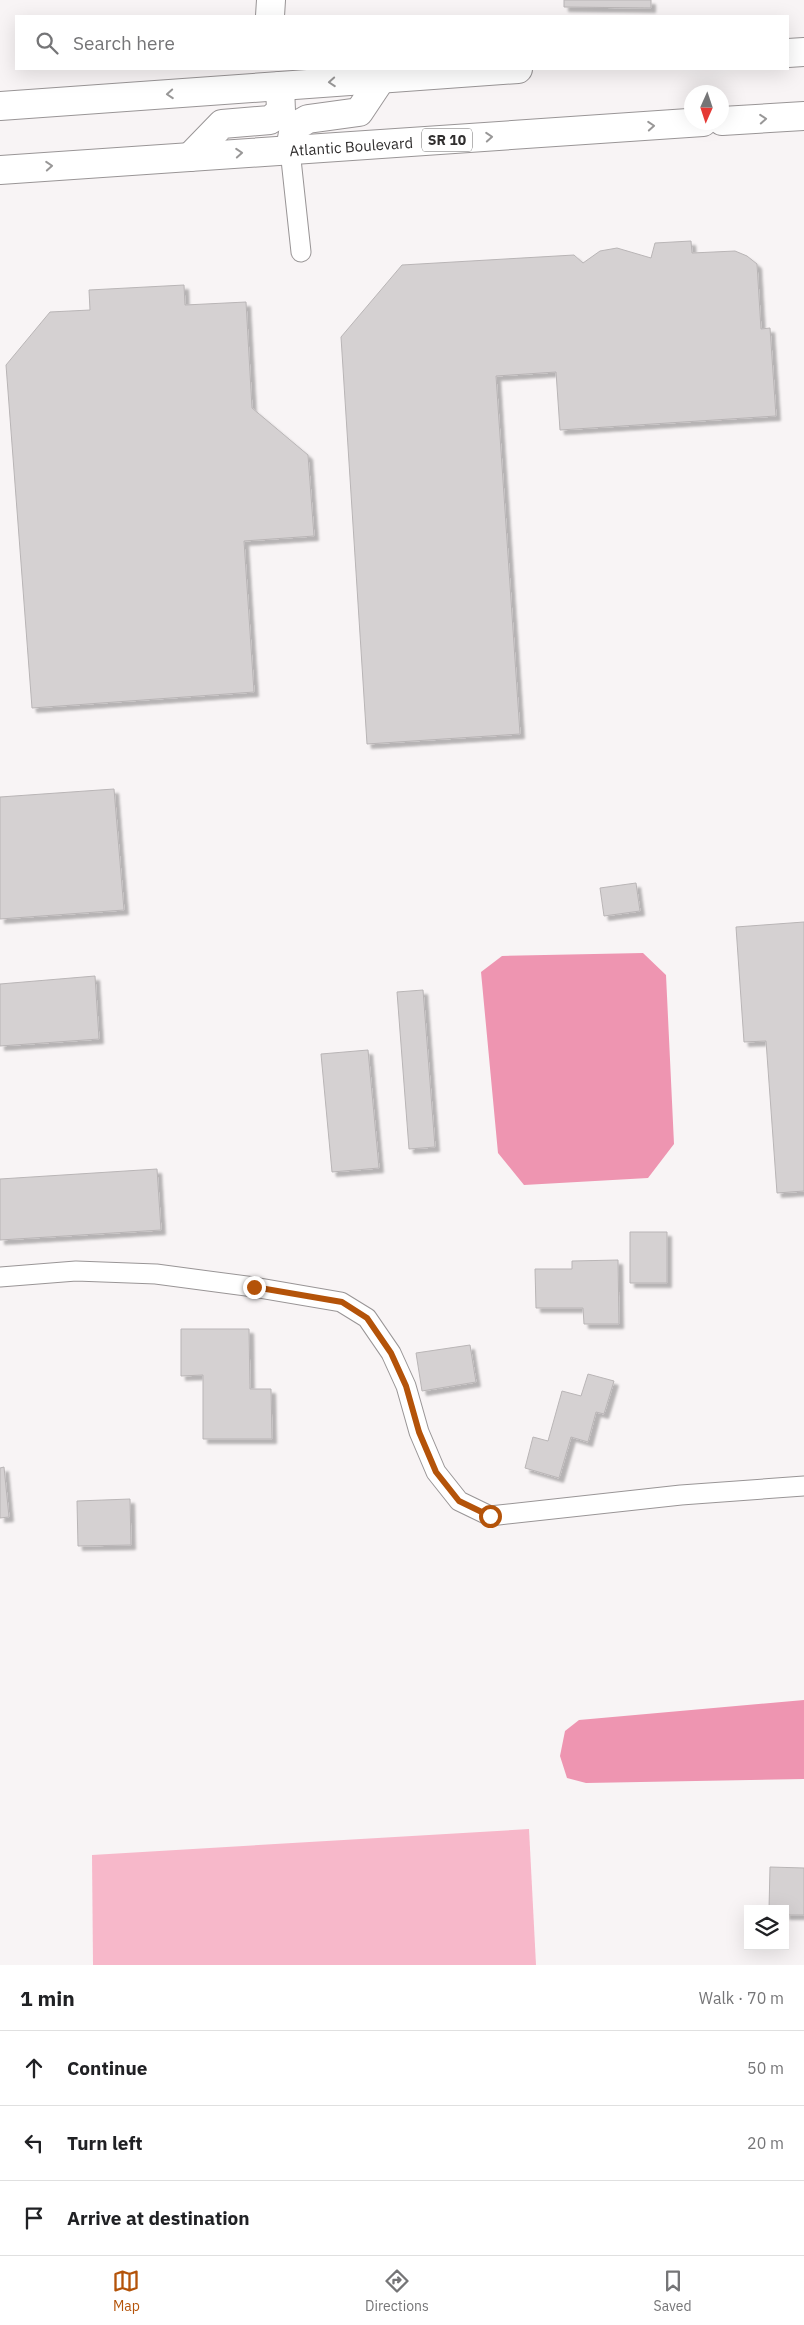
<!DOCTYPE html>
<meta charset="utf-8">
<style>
:root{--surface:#fff;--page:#f2f2f2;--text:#202124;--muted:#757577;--line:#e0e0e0;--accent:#b45309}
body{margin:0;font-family:"IBM Plex Sans",sans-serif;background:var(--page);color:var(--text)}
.controls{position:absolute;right:15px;bottom:15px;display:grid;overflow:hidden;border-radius:0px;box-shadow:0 5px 20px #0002}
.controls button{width:45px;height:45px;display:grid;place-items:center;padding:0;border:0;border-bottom:1px solid var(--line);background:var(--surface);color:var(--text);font:25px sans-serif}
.compass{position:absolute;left:684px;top:85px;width:45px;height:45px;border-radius:50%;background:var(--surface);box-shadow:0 5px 20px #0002;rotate:183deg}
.stop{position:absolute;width:15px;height:15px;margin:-11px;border:4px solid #b45309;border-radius:50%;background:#fff}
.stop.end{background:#b45309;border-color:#fff;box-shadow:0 1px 5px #0008}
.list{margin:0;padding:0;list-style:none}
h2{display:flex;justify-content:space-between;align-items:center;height:65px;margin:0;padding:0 20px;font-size:21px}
h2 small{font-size:16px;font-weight:400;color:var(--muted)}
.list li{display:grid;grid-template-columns:32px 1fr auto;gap:15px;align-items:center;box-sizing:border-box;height:75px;padding:0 20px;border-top:1px solid var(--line)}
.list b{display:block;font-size:19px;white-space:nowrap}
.list em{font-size:16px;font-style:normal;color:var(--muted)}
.icon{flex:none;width:28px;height:28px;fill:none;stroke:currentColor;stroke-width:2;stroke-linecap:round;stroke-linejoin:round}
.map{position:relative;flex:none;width:804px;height:1965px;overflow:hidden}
.search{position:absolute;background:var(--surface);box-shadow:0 5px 20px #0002;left:15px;right:15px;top:15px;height:55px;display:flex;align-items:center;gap:12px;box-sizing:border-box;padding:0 18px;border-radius:0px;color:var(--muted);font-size:19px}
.sheet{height:290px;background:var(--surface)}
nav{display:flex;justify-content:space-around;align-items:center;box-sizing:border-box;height:70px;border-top:1px solid var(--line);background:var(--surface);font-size:14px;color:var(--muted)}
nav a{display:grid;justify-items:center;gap:2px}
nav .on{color:var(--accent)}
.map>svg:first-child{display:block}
</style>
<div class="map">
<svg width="804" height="1965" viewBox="0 0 804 1965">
<defs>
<filter id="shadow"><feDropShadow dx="4.5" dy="4.5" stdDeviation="1" flood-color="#0004"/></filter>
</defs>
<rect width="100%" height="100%" fill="#f8f4f5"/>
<path fill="#f7b8ca" d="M 529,1829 L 536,1965 L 93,1965 L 92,1855 Z"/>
<path fill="#ee95b1" d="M 643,953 L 666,975 L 674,1144 L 648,1178 L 524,1185 L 498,1153 L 481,972 L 502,956 Z
M 804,1700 L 804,1779 L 586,1783 L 567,1778 L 560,1756 L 565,1731 L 579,1720 Z"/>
<path fill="#d5d1d2" stroke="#b9b5b6" filter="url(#shadow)" d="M 564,0 L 651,0 L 651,8 L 564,7 Z
M 691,241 L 692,253 L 735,251 L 747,256 L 757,264 L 761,329 L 770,328 L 776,416 L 560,430 L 556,372 L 496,376 L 520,734 L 367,744 L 341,337 L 402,265 L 574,255 L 583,263 L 600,251 L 617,248 L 651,258 L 655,243 Z
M 184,285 L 185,305 L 246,302 L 252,408 L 308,455 L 314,536 L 244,541 L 254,692 L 32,708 L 6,365 L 50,312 L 90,310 L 89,290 Z
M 114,789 L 124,910 L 0,919 L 0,797 Z
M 636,883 L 640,911 L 604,916 L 600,888 Z
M 804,922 L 804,1191 L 777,1193 L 766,1041 L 744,1042 L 736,927 Z
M 95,976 L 99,1039 L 0,1046 L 0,984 Z
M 423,990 L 435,1147 L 409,1149 L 397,992 Z
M 368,1050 L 379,1168 L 332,1172 L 321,1054 Z
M 157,1169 L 161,1230 L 0,1240 L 0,1179 Z
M 630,1232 L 667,1232 L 667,1283 L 630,1283 Z
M 618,1260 L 619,1324 L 584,1324 L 583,1308 L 536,1308 L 535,1269 L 572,1269 L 572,1261 Z
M 181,1329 L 249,1329 L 250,1389 L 271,1389 L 272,1439 L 203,1439 L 203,1375 L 181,1376 Z
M 470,1345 L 476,1382 L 422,1391 L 416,1353 Z
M 588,1374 L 614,1381 L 604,1414 L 596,1412 L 588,1442 L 571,1437 L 559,1478 L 525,1468 L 533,1437 L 548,1441 L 562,1391 L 581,1396 Z
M 4,1467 L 9,1517 L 0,1518 L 0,1468 Z
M 130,1499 L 131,1545 L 78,1546 L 77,1501 Z
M 770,1867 L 804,1868 L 804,1915 L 785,1915 L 785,1909 L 769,1909 Z"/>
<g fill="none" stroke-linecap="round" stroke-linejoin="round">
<defs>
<path id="lane" d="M 290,150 L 301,252
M 0,1277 L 76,1271 L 156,1274 L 254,1287 L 341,1302 L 367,1318 L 391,1353 L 406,1386 L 419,1432 L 436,1472 L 459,1501 L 490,1516 L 681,1495 L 804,1486"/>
<path id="secondary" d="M 270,16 L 271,0"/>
<g id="highway">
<path d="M 788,53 L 804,52"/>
<path d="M 0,106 L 518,69"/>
<path d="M 722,121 L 804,116"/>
<path d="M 290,150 L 294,127 L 308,119 L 359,112 L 381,79"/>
<path d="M 190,157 L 222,124 L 270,120 L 281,111 L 280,86"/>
<path id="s1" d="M 0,170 L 703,122"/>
</g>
</defs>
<use href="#lane" stroke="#999596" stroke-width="21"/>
<use href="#secondary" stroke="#999596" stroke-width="30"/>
<use href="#highway" stroke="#999596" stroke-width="30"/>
<use href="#lane" stroke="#fff" stroke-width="19"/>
<use href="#secondary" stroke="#fff" stroke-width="28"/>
<use href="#highway" stroke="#fff" stroke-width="28"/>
</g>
<defs><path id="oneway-chevron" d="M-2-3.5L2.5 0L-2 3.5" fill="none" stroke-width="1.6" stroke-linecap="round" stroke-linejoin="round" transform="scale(1.25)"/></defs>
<g stroke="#989797">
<use href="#oneway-chevron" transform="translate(332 82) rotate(176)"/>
<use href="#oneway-chevron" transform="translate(170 94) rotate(176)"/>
<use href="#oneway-chevron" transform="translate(763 119) rotate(-4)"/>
<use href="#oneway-chevron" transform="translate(651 126) rotate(-4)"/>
<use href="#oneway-chevron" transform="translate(489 137) rotate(-4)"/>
<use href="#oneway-chevron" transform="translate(239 153) rotate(-4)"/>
<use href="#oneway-chevron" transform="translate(49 166) rotate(-4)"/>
</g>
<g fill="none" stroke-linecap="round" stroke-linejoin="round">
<path stroke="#b45309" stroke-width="6" d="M 254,1287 L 342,1302 L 367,1318 L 391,1353 L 406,1386 L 419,1432 L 436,1472 L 459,1501 L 490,1516"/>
</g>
<g text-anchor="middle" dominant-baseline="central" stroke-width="4" stroke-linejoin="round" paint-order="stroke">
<rect fill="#fff" stroke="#6f6d6d" stroke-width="1" x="422" y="128.5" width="50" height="23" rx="4"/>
<g font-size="14" font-weight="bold" fill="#312f2f">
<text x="447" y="140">SR 10</text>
</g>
<g font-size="15" fill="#312f2f" stroke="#fff">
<text stroke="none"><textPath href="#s1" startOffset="352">Atlantic Boulevard</textPath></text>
</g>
</g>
</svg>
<div class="controls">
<button><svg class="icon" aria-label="layers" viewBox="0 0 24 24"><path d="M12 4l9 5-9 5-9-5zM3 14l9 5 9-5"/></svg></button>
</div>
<svg class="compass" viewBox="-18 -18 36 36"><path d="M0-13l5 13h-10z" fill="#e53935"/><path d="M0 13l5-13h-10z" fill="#757577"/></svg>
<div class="stop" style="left:490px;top:1516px"></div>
<div class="stop end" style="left:254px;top:1287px"></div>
<div class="search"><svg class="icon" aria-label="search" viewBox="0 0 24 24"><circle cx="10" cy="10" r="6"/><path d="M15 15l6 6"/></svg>Search here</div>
</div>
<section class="sheet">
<h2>1 min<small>Walk · 70 m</small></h2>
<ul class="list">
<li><svg class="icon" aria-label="ahead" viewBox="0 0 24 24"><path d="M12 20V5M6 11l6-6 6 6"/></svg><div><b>Continue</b></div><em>50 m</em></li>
<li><svg class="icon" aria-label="left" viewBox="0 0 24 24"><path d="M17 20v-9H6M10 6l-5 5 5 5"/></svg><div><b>Turn left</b></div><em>20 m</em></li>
<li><svg class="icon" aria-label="arrive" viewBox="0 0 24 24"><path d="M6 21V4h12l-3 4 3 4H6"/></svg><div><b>Arrive at destination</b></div></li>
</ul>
</section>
<nav>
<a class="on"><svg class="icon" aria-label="map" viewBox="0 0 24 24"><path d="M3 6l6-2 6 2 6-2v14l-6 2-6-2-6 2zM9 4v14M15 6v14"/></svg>Map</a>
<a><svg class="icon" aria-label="directions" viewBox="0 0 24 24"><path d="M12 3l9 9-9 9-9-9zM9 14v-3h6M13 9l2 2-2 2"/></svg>Directions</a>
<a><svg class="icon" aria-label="saved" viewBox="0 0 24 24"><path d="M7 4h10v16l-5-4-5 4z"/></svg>Saved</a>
</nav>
